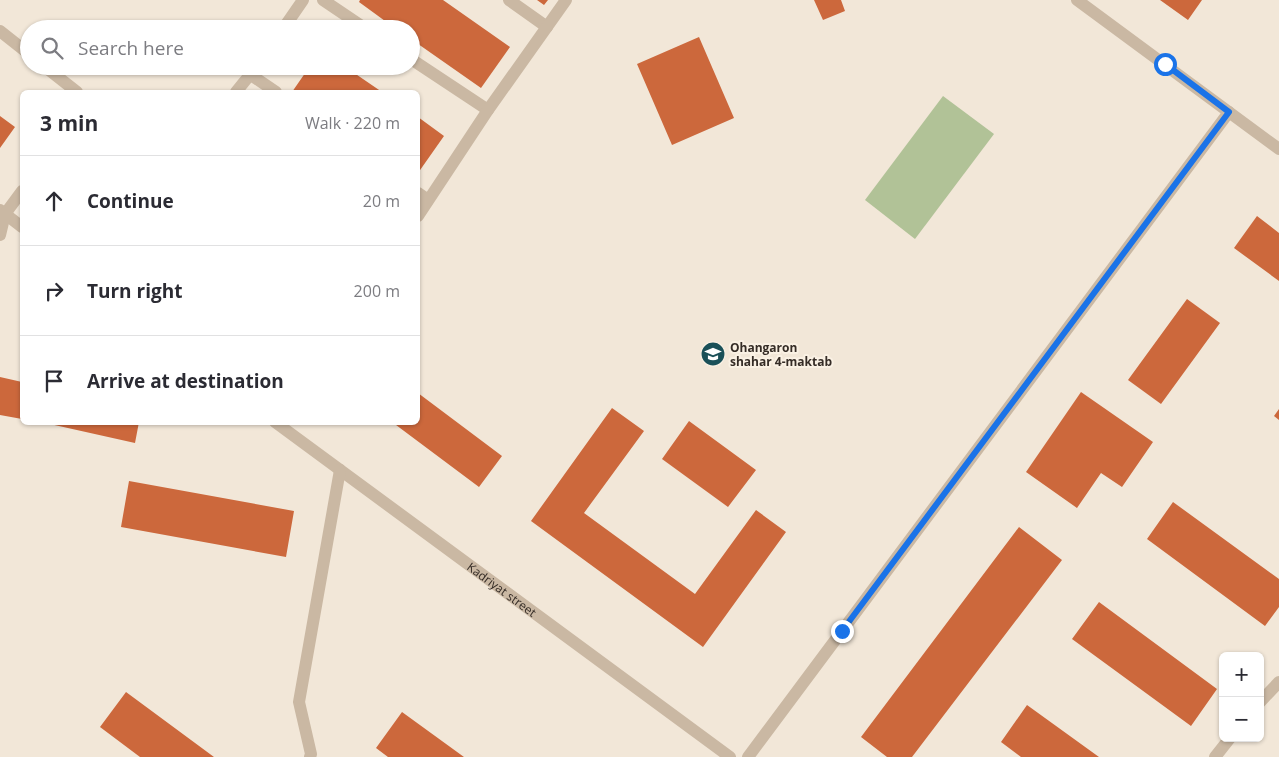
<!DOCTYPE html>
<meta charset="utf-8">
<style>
:root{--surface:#fff;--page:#f2f2f3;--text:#2b2b33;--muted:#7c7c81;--line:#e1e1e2}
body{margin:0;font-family:"Open Sans",sans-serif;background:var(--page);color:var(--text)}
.controls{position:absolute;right:15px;bottom:15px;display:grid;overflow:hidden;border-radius:8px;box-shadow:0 1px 4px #0004}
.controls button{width:45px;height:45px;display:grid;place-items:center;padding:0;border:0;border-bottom:1px solid var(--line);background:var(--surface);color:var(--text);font:25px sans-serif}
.stop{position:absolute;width:15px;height:15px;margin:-11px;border:4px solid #1a73e8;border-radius:50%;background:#fff}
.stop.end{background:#1a73e8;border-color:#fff;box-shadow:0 1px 5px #0008}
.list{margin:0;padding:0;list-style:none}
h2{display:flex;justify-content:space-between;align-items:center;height:65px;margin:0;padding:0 20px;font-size:21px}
h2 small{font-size:16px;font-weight:400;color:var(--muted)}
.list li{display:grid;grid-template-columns:32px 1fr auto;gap:15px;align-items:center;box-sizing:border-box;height:90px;padding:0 20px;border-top:1px solid var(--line)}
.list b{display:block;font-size:19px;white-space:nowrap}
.list em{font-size:16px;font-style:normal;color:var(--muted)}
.icon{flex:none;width:28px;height:28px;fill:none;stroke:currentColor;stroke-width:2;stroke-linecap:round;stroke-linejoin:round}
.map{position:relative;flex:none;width:1279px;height:757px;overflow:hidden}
.search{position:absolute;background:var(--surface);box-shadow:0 1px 4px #0004;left:20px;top:20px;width:400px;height:55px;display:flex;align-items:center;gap:12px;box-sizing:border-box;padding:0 18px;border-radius:28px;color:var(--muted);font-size:19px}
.panel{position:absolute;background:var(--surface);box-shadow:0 1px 4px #0004;left:20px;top:90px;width:400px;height:335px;border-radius:8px}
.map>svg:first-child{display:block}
</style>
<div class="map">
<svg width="1279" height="757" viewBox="0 0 1279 757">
<rect width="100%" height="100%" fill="#f2e7d8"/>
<path fill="#b1c297" d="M 943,96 L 994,134 L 915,239 L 865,200 Z"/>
<path fill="#cc683c" d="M 360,0 L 443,0 L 510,47 L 481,88 L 411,39 L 411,29 L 396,29 L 359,2 Z
M 537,0 L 548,0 L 544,5 Z
M 814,0 L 841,0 L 845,11 L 823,20 Z
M 1160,0 L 1202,0 L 1188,20 Z
M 699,37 L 734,118 L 672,145 L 637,64 Z
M 310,66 L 344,66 L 382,92 L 292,92 Z
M 0,116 L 15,127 L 0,148 Z
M 418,117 L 444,136 L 418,173 Z
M 1257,216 L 1279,233 L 1279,281 L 1234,248 Z
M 1187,299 L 1220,323 L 1161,404 L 1128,380 Z
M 0,377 L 22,382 L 22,419 L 0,415 Z
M 1081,392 L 1153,442 L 1122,487 L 1101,473 L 1077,508 L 1026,472 Z
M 418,393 L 502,456 L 479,487 L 392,422 L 418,422 Z
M 612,408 L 644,431 L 584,513 L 695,594 L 756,510 L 786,532 L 703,647 L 531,521 Z
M 1279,409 L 1279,420 L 1274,416 Z
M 689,421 L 756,470 L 728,507 L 662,459 Z
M 41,422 L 139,422 L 135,443 Z
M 129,481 L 294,511 L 286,557 L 121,527 Z
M 1173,502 L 1279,579 L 1279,607 L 1265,626 L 1147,539 Z
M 1019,527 L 1062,560 L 912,757 L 887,757 L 861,737 Z
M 1099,602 L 1217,689 L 1191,726 L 1072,639 Z
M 126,692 L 214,757 L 140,757 L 100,727 Z
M 1027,705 L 1099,757 L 1021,757 L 1001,742 Z
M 402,712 L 464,757 L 388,757 L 376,748 Z"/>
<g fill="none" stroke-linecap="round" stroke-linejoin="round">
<g stroke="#cab8a3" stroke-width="12">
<path d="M 323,0 L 366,29"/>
<path d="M 509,0 L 547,27"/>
<path d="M 1077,0 L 1279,149"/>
<path d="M 283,29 L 303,0"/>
<path d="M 0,31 L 29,54"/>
<path d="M 411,59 L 488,110"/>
<path d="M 44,66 L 77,92"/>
<path d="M 251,75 L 276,92"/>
<path d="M 236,92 L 257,66"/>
<path d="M 418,193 L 428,200"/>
<path d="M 0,210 L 22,227"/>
<path d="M 418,216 L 488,110 L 566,0"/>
<path d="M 0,235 L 5,214 L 22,191"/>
<path id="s1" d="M 275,422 L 730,757"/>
<path d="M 1260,702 L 1279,682"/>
<path d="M 310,757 L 311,754 L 299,702 L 340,470"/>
<path d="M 748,757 L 1229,112"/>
<path d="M 1215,757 L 1230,738"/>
</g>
</g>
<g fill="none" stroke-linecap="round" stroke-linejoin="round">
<path stroke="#1a73e8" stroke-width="6" d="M 842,631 L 1229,112 L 1165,64"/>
</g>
<defs>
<symbol id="school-disc" viewBox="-11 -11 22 22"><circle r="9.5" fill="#1a5058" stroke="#faf1e4"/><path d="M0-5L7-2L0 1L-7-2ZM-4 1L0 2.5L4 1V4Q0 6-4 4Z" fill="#fff"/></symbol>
</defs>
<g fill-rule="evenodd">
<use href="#school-disc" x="699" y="340" width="28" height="28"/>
</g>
<g text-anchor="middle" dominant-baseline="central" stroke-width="4" stroke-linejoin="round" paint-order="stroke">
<g font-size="12" font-weight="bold" fill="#352c26" stroke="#faf1e4" text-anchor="start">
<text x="730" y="347">Ohangaron<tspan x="730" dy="14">shahar 4-maktab</tspan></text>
</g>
<g font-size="12" fill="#352c26" stroke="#faf1e4">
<text stroke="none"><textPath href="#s1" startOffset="282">Kadriyat street</textPath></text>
</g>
</g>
</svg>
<div class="controls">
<button>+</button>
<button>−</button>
</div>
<div class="stop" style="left:1165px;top:64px"></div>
<div class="stop end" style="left:842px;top:631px"></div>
<div class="search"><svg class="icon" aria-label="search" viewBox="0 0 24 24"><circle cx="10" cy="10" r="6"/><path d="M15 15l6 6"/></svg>Search here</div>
<section class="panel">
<h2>3 min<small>Walk · 220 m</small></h2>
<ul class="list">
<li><svg class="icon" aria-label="ahead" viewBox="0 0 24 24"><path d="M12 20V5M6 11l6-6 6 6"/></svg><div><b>Continue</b></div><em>20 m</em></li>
<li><svg class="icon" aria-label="right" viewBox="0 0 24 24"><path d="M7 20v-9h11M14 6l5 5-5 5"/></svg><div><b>Turn right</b></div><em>200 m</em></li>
<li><svg class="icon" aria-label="arrive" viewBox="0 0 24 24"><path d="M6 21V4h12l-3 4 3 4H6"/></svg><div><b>Arrive at destination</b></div></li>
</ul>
</section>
</div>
